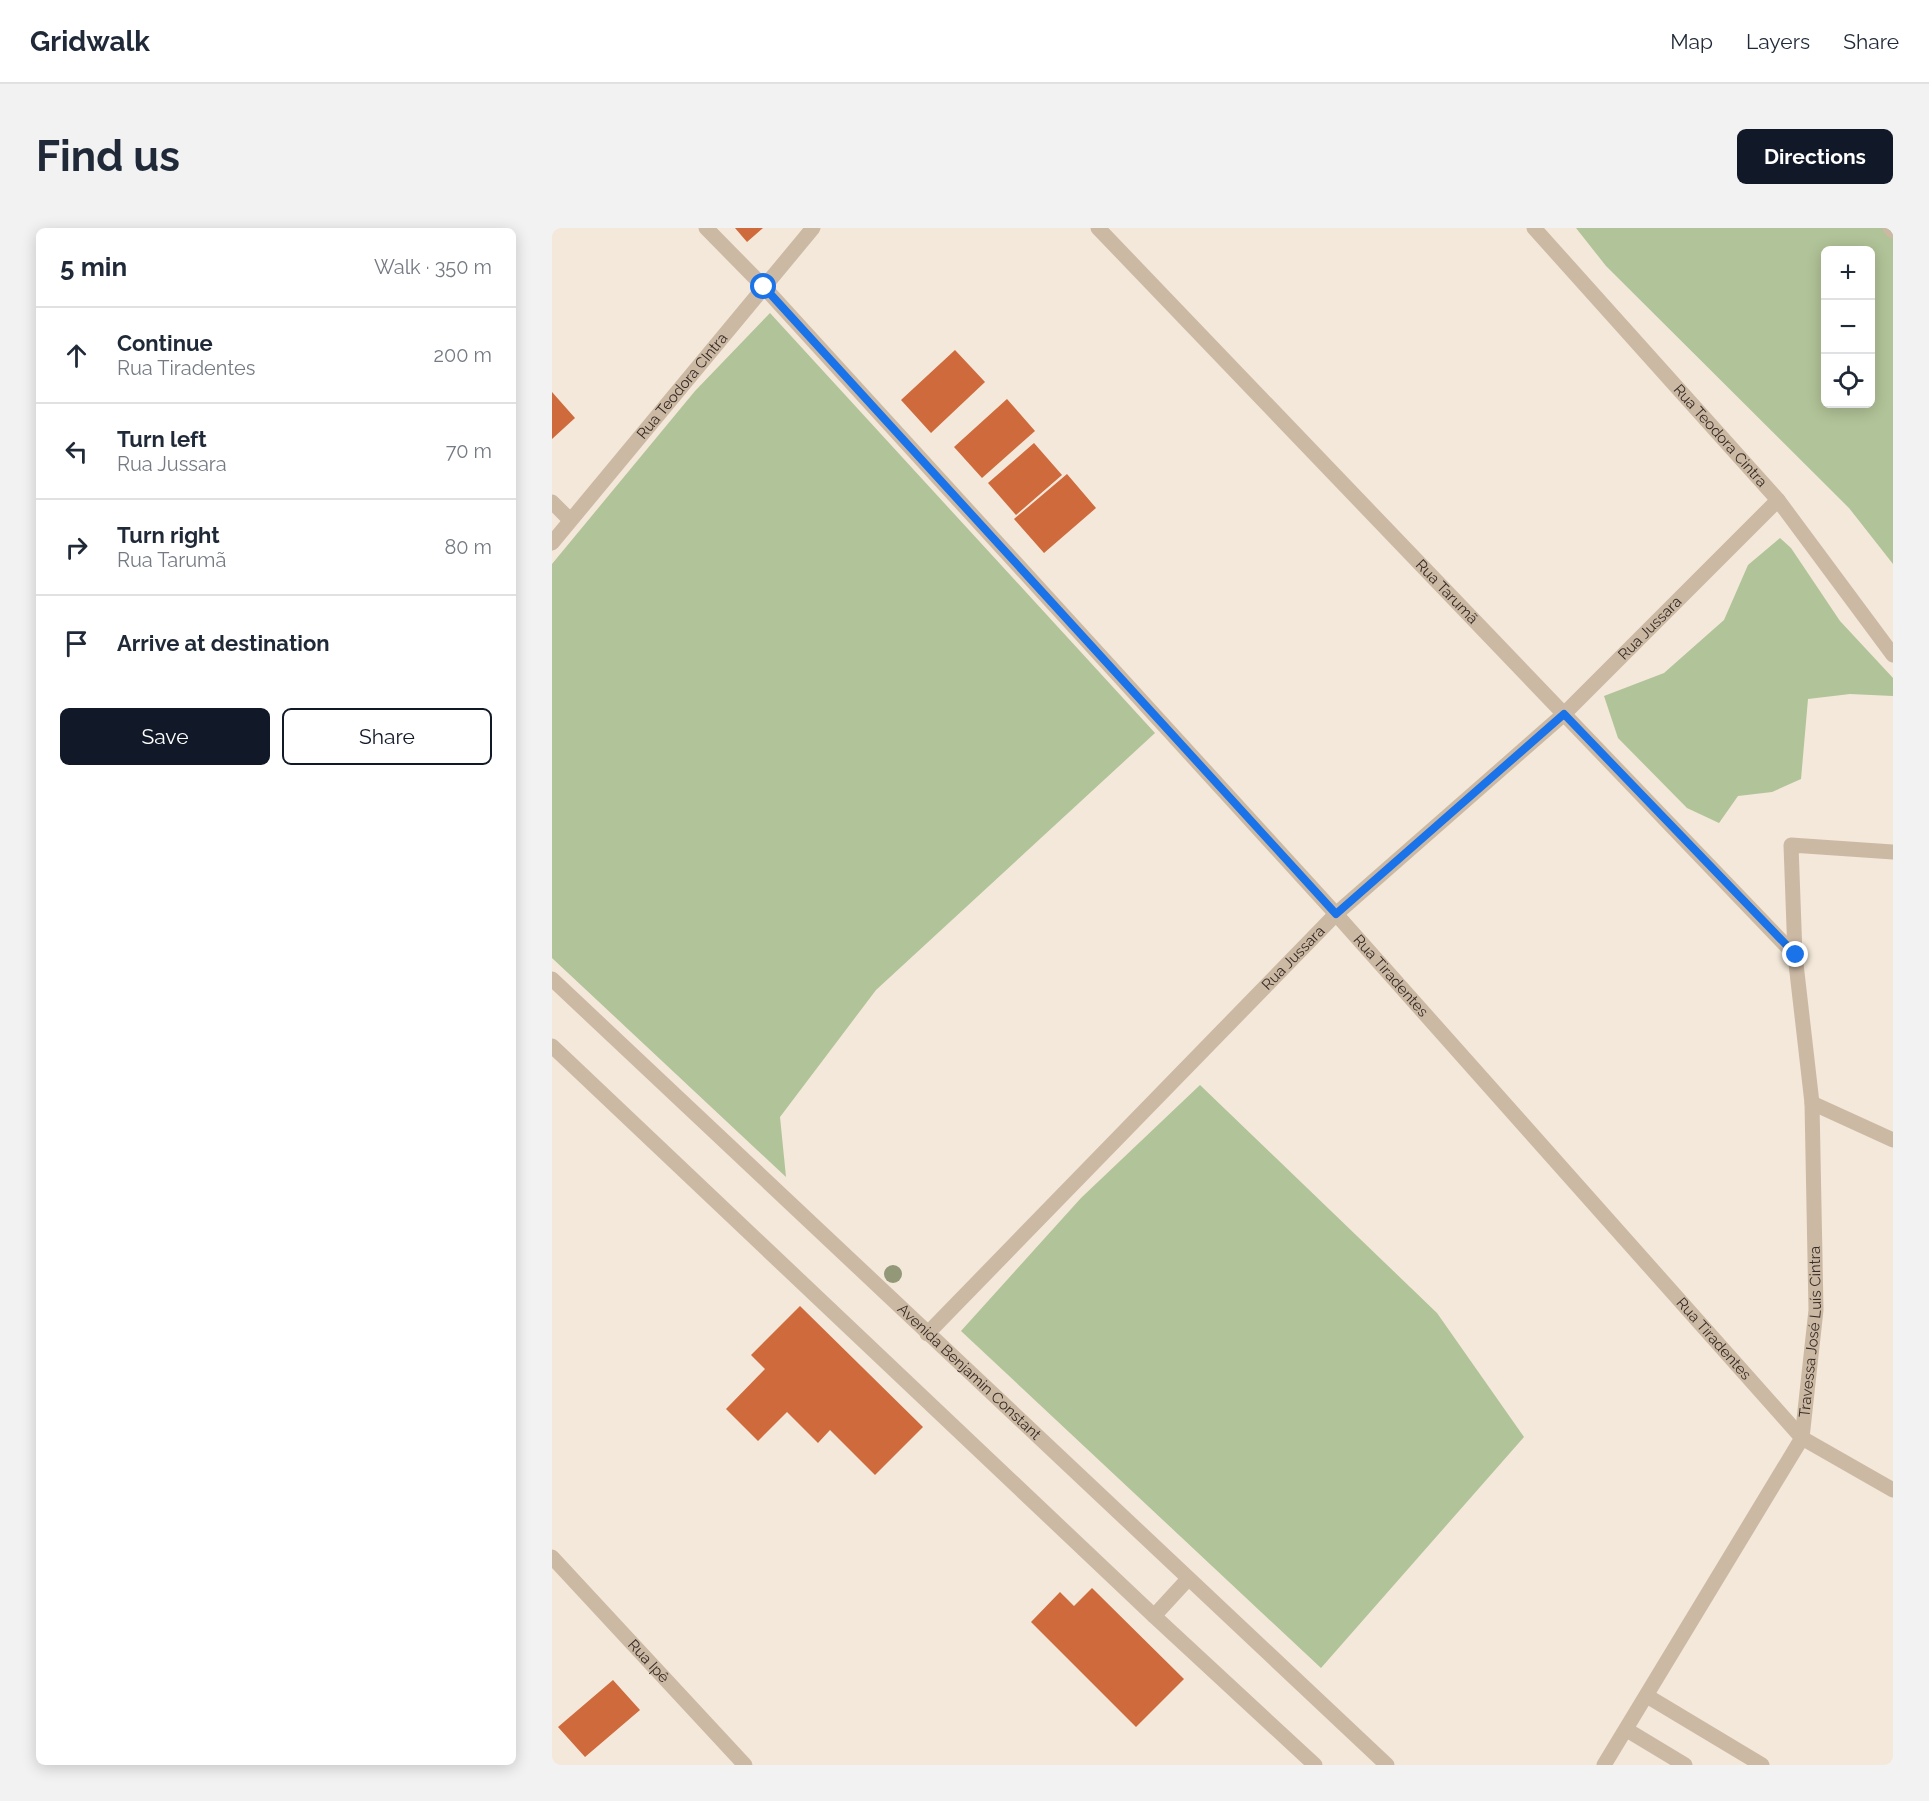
<!DOCTYPE html>
<meta charset="utf-8">
<style>
:root{--surface:#fff;--page:#f2f2f3;--text:#1f2937;--muted:#747a83;--line:#e0e1e3;--accent:#111827}
body{margin:0;font-family:Raleway,sans-serif;background:var(--page);color:var(--text)}
.controls{position:absolute;right:18px;top:18px;display:grid;overflow:hidden;border-radius:9px;box-shadow:0 3px 15px #0003}
.controls button{width:54px;height:54px;display:grid;place-items:center;padding:0;border:0;border-bottom:2px solid var(--line);background:var(--surface);color:var(--text);font:30px sans-serif}
.stop{position:absolute;width:18px;height:18px;margin:-14px;border:4px solid #1a73e8;border-radius:50%;background:#fff}
.stop.end{background:#1a73e8;border-color:#fff;box-shadow:0 2px 6px #0008}
.list{margin:0;padding:0;list-style:none}
h2{display:flex;justify-content:space-between;align-items:center;height:78px;margin:0;padding:0 24px;font-size:26px}
h2 small{font-size:20px;font-weight:400;color:var(--muted)}
.list li{display:grid;grid-template-columns:39px 1fr auto;gap:18px;align-items:center;box-sizing:border-box;height:96px;padding:0 24px;border-top:2px solid var(--line)}
.list b{display:block;font-size:22px;white-space:nowrap}
.list p{margin:0;font-size:20px;white-space:nowrap;color:var(--muted)}
.list em{font-size:20px;font-style:normal;color:var(--muted)}
.actions{display:flex;gap:12px;padding:18px 24px}
.actions a{flex:1;padding:14px 0;border:2px solid var(--accent);border-radius:9px;text-align:center;font-size:21px;color:var(--accent)}
.actions .main{background:var(--accent);color:#fff}
.icon{flex:none;width:33px;height:33px;fill:none;stroke:currentColor;stroke-width:2;stroke-linecap:round;stroke-linejoin:round}
.map{position:relative;flex:none;width:1341px;height:1537px;overflow:hidden;border-radius:9px}
header{display:flex;align-items:center;gap:36px;box-sizing:border-box;height:84px;padding:0 30px;background:var(--surface);border-bottom:2px solid var(--line)}
header strong{font-size:28px}
nav{display:flex;gap:33px;margin-inline-start:auto;font-size:21px}
.intro{display:flex;align-items:center;justify-content:space-between;box-sizing:border-box;height:144px;padding:0 36px}
h1{margin:0;font-size:42px}
.button{padding:15px 27px;border-radius:9px;background:var(--accent);color:#fff;font-size:21px;font-weight:700}
main{display:flex;gap:36px;padding:0 36px}
aside{flex:1;background:var(--surface);border-radius:9px;box-shadow:0 3px 15px #0003}
.map>svg:first-child{display:block}
</style>
<header>
<strong>Gridwalk</strong>
<nav><a>Map</a><a>Layers</a><a>Share</a></nav>
</header>
<div class="intro"><h1>Find us</h1><a class="button">Directions</a></div>
<main>
<aside>
<h2>5 min<small>Walk · 350 m</small></h2>
<ul class="list">
<li><svg class="icon" aria-label="ahead" viewBox="0 0 24 24"><path d="M12 20V5M6 11l6-6 6 6"/></svg><div><b>Continue</b><p>Rua Tiradentes</p></div><em>200 m</em></li>
<li><svg class="icon" aria-label="left" viewBox="0 0 24 24"><path d="M17 20v-9H6M10 6l-5 5 5 5"/></svg><div><b>Turn left</b><p>Rua Jussara</p></div><em>70 m</em></li>
<li><svg class="icon" aria-label="right" viewBox="0 0 24 24"><path d="M7 20v-9h11M14 6l5 5-5 5"/></svg><div><b>Turn right</b><p>Rua Tarumã</p></div><em>80 m</em></li>
<li><svg class="icon" aria-label="arrive" viewBox="0 0 24 24"><path d="M6 21V4h12l-3 4 3 4H6"/></svg><div><b>Arrive at destination</b></div></li>
</ul>
<div class="actions"><a class="main">Save</a><a>Share</a></div>
</aside>
<div class="map">
<svg width="1341" height="1537" viewBox="0 0 1341 1537">
<rect width="100%" height="100%" fill="#f3e8d9"/>
<path fill="#b1c398" fill-rule="evenodd" d="M 1024,0 L 1341,0 L 1341,336 L 1297,280 L 1054,38 ZM 1274,22 L 1318,22 L 1318,176 L 1274,176 Z
M 218,85 L 603,505 L 324,762 L 228,889 L 234,949 L 0,730 L 0,336 L 143,163 Z
M 1228,310 L 1239,320 L 1288,393 L 1341,450 L 1341,468 L 1298,466 L 1256,471 L 1249,551 L 1220,564 L 1186,568 L 1167,595 L 1135,580 L 1066,510 L 1052,468 L 1112,445 L 1172,392 L 1196,337 Z
M 648,857 L 885,1085 L 972,1209 L 769,1440 L 409,1103 L 529,970 Z"/>
<path fill="#ce6a3c" d="M 183,0 L 211,0 L 195,14 Z
M 403,122 L 433,154 L 379,205 L 349,172 Z
M 0,164 L 23,190 L 0,211 Z
M 455,171 L 483,203 L 430,250 L 402,219 Z
M 482,215 L 510,247 L 464,287 L 436,255 Z
M 515,246 L 544,280 L 492,325 L 462,291 Z
M 248,1078 L 371,1199 L 323,1247 L 278,1202 L 266,1215 L 235,1184 L 206,1213 L 174,1181 L 213,1141 L 199,1127 Z
M 540,1360 L 632,1451 L 584,1499 L 479,1394 L 508,1364 L 522,1378 Z
M 61,1452 L 88,1482 L 33,1529 L 6,1499 Z"/>
<g fill="none" stroke-linecap="round" stroke-linejoin="round">
<g stroke="#ccb9a4" stroke-width="15">
<path id="s1" d="M 154,0 L 212,59 L 784,686 L 1250,1210 L 1341,1262"/>
<path id="s2" d="M 546,0 L 1243,727"/>
<path id="s3" d="M 982,0 L 1226,272 L 1341,427"/>
<path d="M 1338,0 L 1341,3"/>
<path d="M 0,274 L 18,292"/>
<path id="s4" d="M 0,315 L 261,0"/>
<path id="s5" d="M 0,751 L 835,1537"/>
<path d="M 0,818 L 602,1388 L 763,1537"/>
<path d="M 1260,875 L 1341,912"/>
<path id="s6" d="M 375,1106 L 784,686 L 1012,486 L 1226,272"/>
<path id="s7" d="M 0,1329 L 193,1537"/>
<path d="M 602,1388 L 636,1351"/>
<path d="M 1095,1468 L 1210,1537"/>
<path d="M 1075,1502 L 1133,1537"/>
<path id="s8" d="M 1052,1537 L 1250,1210 L 1264,1082 L 1260,875 L 1243,727 L 1239,617 L 1341,624"/>
</g>
</g>
<circle fill="#929878" cx="341" cy="1046" r="9"/>
<g fill="none" stroke-linecap="round" stroke-linejoin="round">
<path stroke="#1a73e8" stroke-width="8" d="M 212,59 L 784,686 L 1012,486 L 1244,727"/>
</g>
<g text-anchor="middle" dominant-baseline="central" stroke-width="4.5" stroke-linejoin="round" paint-order="stroke">
<g font-size="15" fill="#362c26" stroke="#faf2e5">
<text stroke="none"><textPath href="#s4" startOffset="204">Rua Teodora CIntra</textPath></text>
<text stroke="none"><textPath href="#s3" startOffset="279">Rua Teodora Cintra</textPath></text>
<text stroke="none"><textPath href="#s2" startOffset="504">Rua Tarumã</textPath></text>
<text stroke="none"><textPath href="#s6" startOffset="1011">Rua Jussara</textPath></text>
<text stroke="none"><textPath href="#s6" startOffset="525">Rua Jussara</textPath></text>
<text stroke="none"><textPath href="#s1" startOffset="1014">Rua Tiradentes</textPath></text>
<text stroke="none"><textPath href="#s8" startOffset="489">Travessa José Luís Cintra</textPath></text>
<text stroke="none"><textPath href="#s1" startOffset="1500">Rua Tiradentes</textPath></text>
<text stroke="none"><textPath href="#s5" startOffset="573">Avenida Benjamin Constant</textPath></text>
<text stroke="none"><textPath href="#s7" startOffset="142">Rua Ipê</textPath></text>
</g>
</g>
</svg>
<div class="controls">
<button>+</button>
<button>−</button>
<button><svg class="icon" aria-label="locate" viewBox="0 0 24 24"><circle cx="12" cy="12" r="6"/><path d="M12 2v4M12 18v4M2 12h4M18 12h4"/></svg></button>
</div>
<div class="stop" style="left:212px;top:59px"></div>
<div class="stop end" style="left:1244px;top:727px"></div>
</div>
</main>
